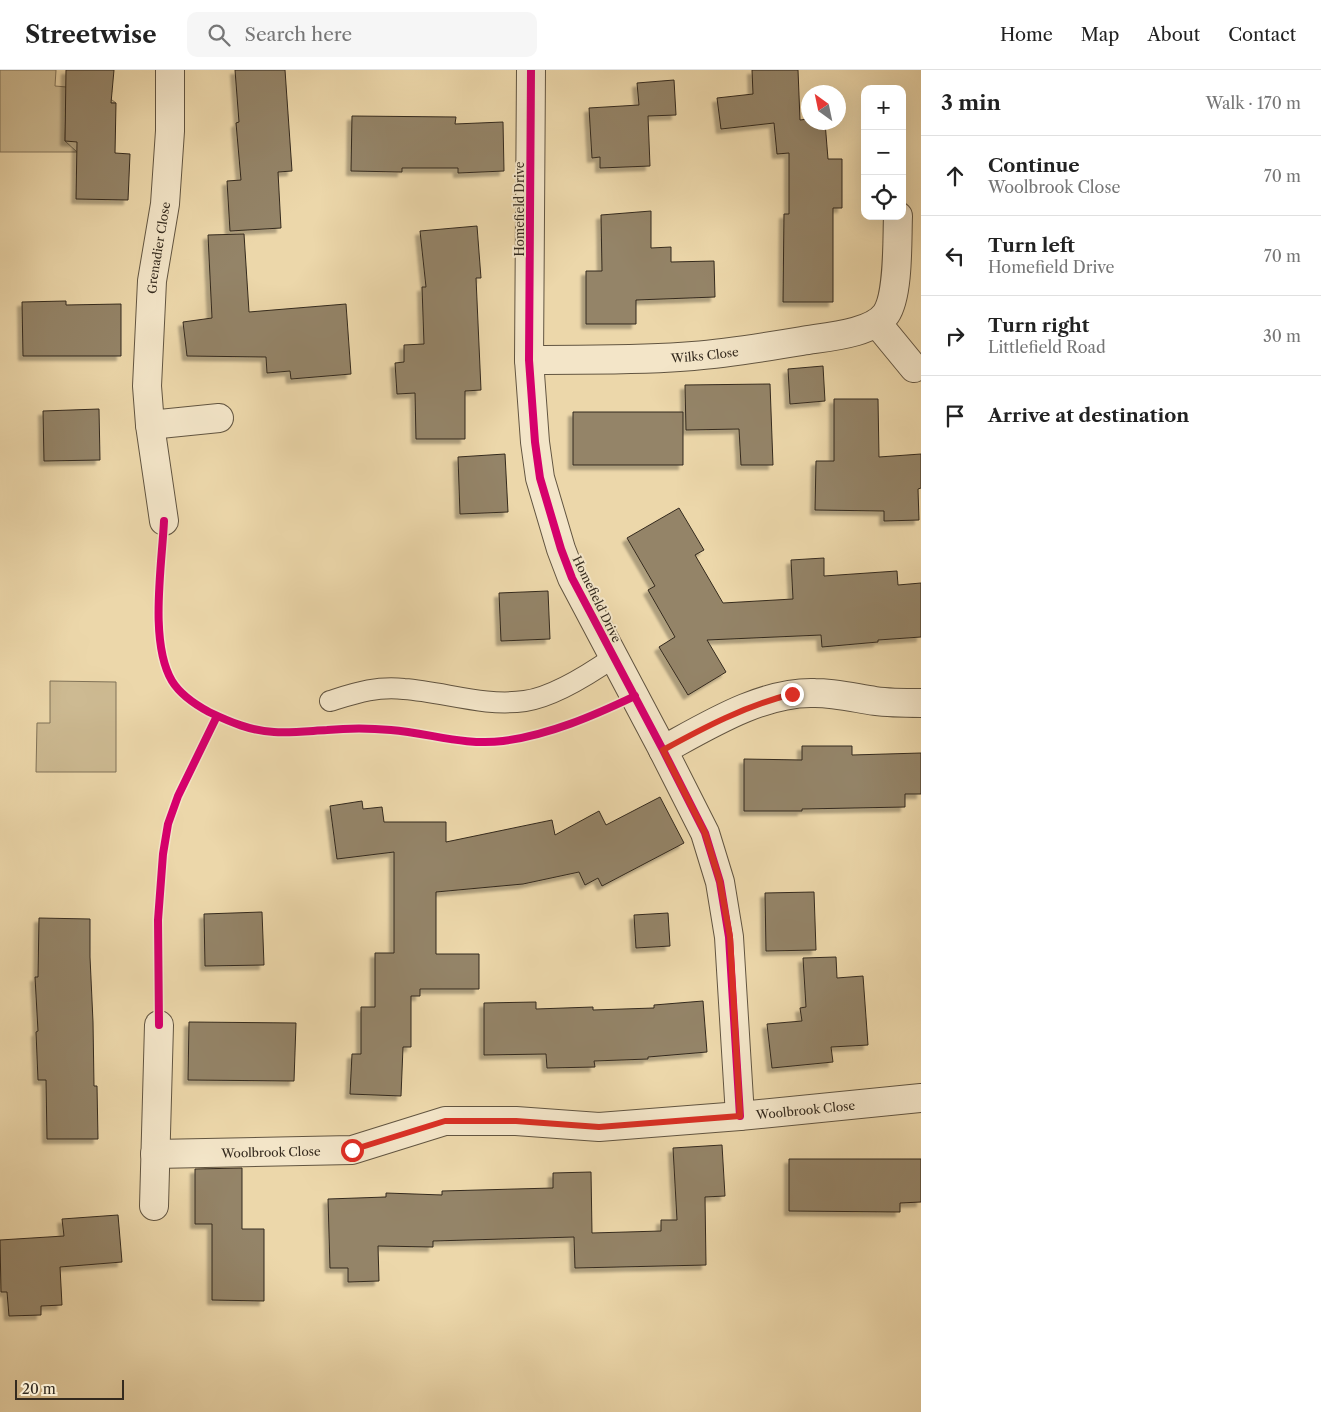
<!DOCTYPE html>
<meta charset="utf-8">
<style>
:root{--surface:#fff;--page:#f6f6f6;--text:#222;--muted:#767676;--line:#e0e0e0}
body{margin:0;font-family:"Libre Caslon Text",serif;background:var(--page);color:var(--text)}
.controls{position:absolute;right:15px;top:15px;display:grid;overflow:hidden;border-radius:10px;box-shadow:0 5px 20px #0002}
.controls button{width:45px;height:45px;display:grid;place-items:center;padding:0;border:0;border-bottom:1px solid var(--line);background:var(--surface);color:var(--text);font:25px sans-serif}
.compass{position:absolute;left:801px;top:15px;width:45px;height:45px;border-radius:50%;background:var(--surface);box-shadow:0 5px 20px #0002;rotate:327deg}
.scale{position:absolute;left:15px;bottom:12px;width:109px;box-sizing:border-box;padding-left:5px;border:2px solid #342a1e;border-top:0;font-size:14px;line-height:18px;white-space:nowrap;color:#342a1e;-webkit-text-stroke:4px #f3e5c8;paint-order:stroke}
.stop{position:absolute;width:15px;height:15px;margin:-11px;border:4px solid #d93025;border-radius:50%;background:#fff}
.stop.end{background:#d93025;border-color:#fff;box-shadow:0 1px 5px #0008}
.list{margin:0;padding:0;list-style:none}
h2{display:flex;justify-content:space-between;align-items:center;height:65px;margin:0;padding:0 20px;font-size:21px}
h2 small{font-size:16px;font-weight:400;color:var(--muted)}
.list li{display:grid;grid-template-columns:32px 1fr auto;gap:15px;align-items:center;box-sizing:border-box;height:80px;padding:0 20px;border-top:1px solid var(--line)}
.list b{display:block;font-size:19px;white-space:nowrap}
.list p{margin:0;font-size:16px;white-space:nowrap;color:var(--muted)}
.list em{font-size:16px;font-style:normal;color:var(--muted)}
.icon{flex:none;width:28px;height:28px;fill:none;stroke:currentColor;stroke-width:2;stroke-linecap:round;stroke-linejoin:round}
.map{position:relative;flex:none;width:921px;height:1342px;overflow:hidden}
header{display:flex;align-items:center;gap:30px;box-sizing:border-box;height:70px;padding:0 25px;background:var(--surface);border-bottom:1px solid var(--line)}
header strong{font-size:24px}
nav{display:flex;gap:28px;margin-inline-start:auto;font-size:18px}
.search{width:350px;height:45px;background:var(--page);display:flex;align-items:center;gap:12px;box-sizing:border-box;padding:0 18px;border-radius:10px;color:var(--muted);font-size:19px}
main{display:flex}
aside{flex:1;background:var(--surface)}
.map>svg:first-child{display:block}
</style>
<header>
<strong>Streetwise</strong>
<div class="search"><svg class="icon" aria-label="search" viewBox="0 0 24 24"><circle cx="10" cy="10" r="6"/><path d="M15 15l6 6"/></svg>Search here</div>
<nav><a>Home</a><a>Map</a><a>About</a><a>Contact</a></nav>
</header>
<main>
<div class="map">
<svg width="921" height="1342" viewBox="0 0 921 1342">
<defs>
<filter id="shadow"><feDropShadow dx="-4.5" dy="4.5" stdDeviation="1" flood-color="#0004"/></filter>
</defs>
<rect width="100%" height="100%" fill="#ecd7aa"/>
<filter id="stains"><feTurbulence type="fractalNoise" baseFrequency=".004" numOctaves="4"/><feColorMatrix values="0 0 0 0 .2 0 0 0 0 .09 0 0 0 0 .02 0 0 0 .5 -.17"/></filter>
<radialGradient id="worn" r=".72"><stop offset=".6" stop-color="#630" stop-opacity="0"/><stop offset="1" stop-color="#630" stop-opacity=".3"/></radialGradient>
<path fill="#cdba92" stroke="#807258" d="M 0,0 L 56,0 L 55,16 L 112,21 L 108,27 L 116,33 L 66,32 L 65,71 L 77,82 L 0,82 Z
M 50,611 L 116,612 L 116,702 L 36,702 L 37,653 L 50,653 Z"/>
<path fill="#948467" stroke="#342a1e" filter="url(#shadow)" d="M 66,0 L 114,0 L 111,33 L 116,33 L 115,83 L 130,84 L 128,130 L 76,129 L 77,72 L 65,71 Z
M 235,0 L 285,0 L 292,101 L 278,102 L 281,158 L 230,161 L 227,111 L 241,110 L 236,53 L 239,52 Z
M 752,0 L 798,0 L 800,50 L 808,49 L 808,52 L 825,52 L 828,89 L 842,89 L 842,138 L 833,138 L 833,232 L 783,232 L 784,144 L 789,144 L 789,83 L 777,84 L 774,53 L 721,59 L 717,28 L 753,24 Z
M 674,10 L 676,45 L 648,46 L 650,96 L 600,98 L 600,87 L 592,88 L 589,38 L 639,35 L 637,13 Z
M 352,46 L 456,47 L 455,54 L 503,52 L 504,101 L 458,103 L 458,98 L 402,98 L 402,102 L 351,101 Z
M 651,141 L 651,178 L 671,177 L 671,192 L 714,191 L 715,227 L 636,230 L 636,254 L 586,254 L 586,201 L 602,201 L 601,145 Z
M 477,156 L 481,208 L 476,208 L 481,320 L 465,321 L 465,369 L 416,369 L 415,323 L 397,324 L 395,293 L 404,292 L 404,275 L 424,274 L 422,217 L 426,217 L 420,161 Z
M 244,164 L 249,242 L 346,234 L 351,304 L 291,309 L 290,301 L 267,303 L 266,287 L 187,286 L 183,252 L 212,248 L 208,165 Z
M 66,231 L 66,235 L 121,234 L 121,286 L 23,286 L 22,232 Z
M 823,296 L 825,331 L 790,334 L 788,299 Z
M 770,314 L 773,395 L 741,395 L 739,359 L 686,360 L 685,315 Z
M 834,329 L 878,329 L 879,387 L 921,384 L 921,418 L 918,419 L 919,450 L 884,451 L 884,441 L 815,440 L 816,391 L 834,391 Z
M 99,339 L 100,390 L 44,391 L 43,341 Z
M 573,342 L 683,342 L 683,395 L 573,395 Z
M 505,384 L 508,442 L 460,444 L 458,387 Z
M 679,438 L 704,480 L 695,485 L 723,533 L 793,529 L 791,490 L 824,488 L 824,506 L 897,501 L 898,515 L 921,513 L 921,567 L 878,570 L 878,572 L 822,577 L 821,565 L 707,570 L 726,602 L 688,625 L 659,577 L 675,567 L 648,520 L 655,516 L 627,468 Z
M 548,521 L 550,569 L 501,571 L 499,523 Z
M 802,676 L 852,676 L 852,685 L 921,683 L 921,724 L 905,724 L 905,737 L 802,739 L 802,741 L 744,741 L 744,689 L 802,690 Z
M 660,727 L 684,773 L 602,816 L 598,808 L 585,815 L 579,802 L 523,814 L 436,822 L 436,884 L 479,884 L 479,919 L 420,919 L 420,926 L 411,926 L 411,977 L 403,977 L 401,1026 L 350,1024 L 352,984 L 361,984 L 361,937 L 375,937 L 375,883 L 394,883 L 394,782 L 337,789 L 330,736 L 362,731 L 363,739 L 382,737 L 384,752 L 446,752 L 446,772 L 552,750 L 555,765 L 599,741 L 606,755 Z
M 814,822 L 816,880 L 766,881 L 765,823 Z
M 262,842 L 264,895 L 205,896 L 204,844 Z
M 668,843 L 670,876 L 636,878 L 634,845 Z
M 39,848 L 90,849 L 90,887 L 93,952 L 94,1016 L 97,1016 L 98,1069 L 47,1069 L 46,1010 L 38,1010 L 36,962 L 38,961 L 35,907 L 38,907 Z
M 836,887 L 837,908 L 863,906 L 868,975 L 831,977 L 833,992 L 772,998 L 767,954 L 802,951 L 800,938 L 806,937 L 803,888 Z
M 703,931 L 707,982 L 648,987 L 648,989 L 594,991 L 595,997 L 547,998 L 546,984 L 484,985 L 484,933 L 536,932 L 536,939 L 593,937 L 593,940 L 654,938 L 654,935 Z
M 189,952 L 296,953 L 294,1011 L 188,1010 Z
M 722,1075 L 725,1126 L 705,1127 L 706,1195 L 575,1198 L 574,1167 L 433,1171 L 433,1177 L 378,1176 L 379,1211 L 348,1212 L 348,1198 L 330,1198 L 328,1129 L 386,1127 L 386,1123 L 442,1125 L 442,1121 L 553,1118 L 553,1103 L 591,1102 L 592,1163 L 661,1161 L 661,1150 L 677,1150 L 673,1078 Z
M 789,1089 L 921,1089 L 921,1132 L 900,1133 L 900,1142 L 789,1141 Z
M 242,1098 L 242,1159 L 264,1159 L 264,1231 L 212,1230 L 212,1154 L 195,1154 L 195,1099 Z
M 118,1145 L 122,1192 L 60,1197 L 62,1235 L 41,1236 L 41,1245 L 9,1246 L 7,1222 L 1,1222 L 0,1170 L 64,1166 L 62,1149 Z"/>
<g fill="none" stroke-linecap="round" stroke-linejoin="round">
<defs>
<path id="lane" d="M 330,631 C 356,623 376,616 404,619 C 445,622 484,637 525,631 C 553,627 591,603 614,587"/>
<g id="street">
<path d="M 531,0 L 529,290 L 535,372 L 540,408 L 561,479 L 572,508 L 663,680 L 705,763 L 720,812 L 729,867 L 740,1046"/>
<path d="M 877,253 L 914,298"/>
<path id="s1" d="M 529,290 C 584,289 638,291 693,286 C 729,283 766,277 802,271 C 825,267 872,264 886,244 C 899,225 897,169 898,146"/>
<path d="M 150,355 L 219,348"/>
<path id="s2" d="M 164,451 L 150,355 L 147,316 L 152,211 L 165,134 L 170,61 L 170,0"/>
<path d="M 663,680 C 707,656 763,621 815,623 C 835,623 855,628 875,631 C 890,633 906,633 921,633"/>
<path id="s3" d="M 155,1084 L 352,1080 L 445,1051 L 516,1051 L 599,1057 L 740,1046 L 921,1028"/>
<path d="M 154,1136 L 159,955"/>
</g>
</defs>
<use href="#lane" stroke="#625541" stroke-width="22"/>
<use href="#street" stroke="#625541" stroke-width="30"/>
<use href="#lane" stroke="#f3e5c8" stroke-width="20"/>
<use href="#street" stroke="#f3e5c8" stroke-width="28"/>
<defs>
<path id="cycleway" d="M 531,0 L 529,290 L 535,372 L 540,408 L 561,479 L 572,508 L 663,680 L 705,763 L 720,812 L 729,867 L 740,1046
M 164,451 C 162,495 149,572 172,611 C 180,624 196,635 209,642 C 230,652 251,661 274,662 C 292,663 309,661 327,660 C 348,658 370,658 391,660 C 429,663 465,676 503,671 C 549,665 593,646 635,626
M 159,955 L 158,850 L 163,784 L 168,754 L 178,726 L 217,646"/>
</defs>
<use href="#cycleway" stroke="#f3e5c8" stroke-width="11"/>
<use href="#cycleway" stroke="#d6006c" stroke-width="8"/>
</g>
<g fill="none" stroke-linecap="round" stroke-linejoin="round">
<path stroke="#d93025" stroke-width="6" d="M 352,1080 L 445,1051 L 516,1051 L 599,1057 L 740,1046 L 730,867 L 720,812 L 705,763 L 663,680 C 705,657 745,636 792,624"/>
</g>
<g text-anchor="middle" dominant-baseline="central" stroke-width="4" stroke-linejoin="round" paint-order="stroke">
<g font-size="12" fill="#342a1e" stroke="#f3e5c8">
<text transform="translate(519 139) rotate(-90)">Homefield Drive</text>
<text stroke="none"><textPath href="#s2" startOffset="275">Grenadier Close</textPath></text>
<text stroke="none"><textPath href="#s1" startOffset="176">Wilks Close</textPath></text>
<text transform="translate(597 529) rotate(64)">Homefield Drive</text>
<text stroke="none"><textPath href="#s3" startOffset="656">Woolbrook Close</textPath></text>
<text stroke="none"><textPath href="#s3" startOffset="116">Woolbrook Close</textPath></text>
</g>
</g>
<rect width="100%" height="100%" filter="url(#stains)"/>
<rect width="100%" height="100%" fill="url(#worn)"/>
</svg>
<div class="controls">
<button>+</button>
<button>−</button>
<button><svg class="icon" aria-label="locate" viewBox="0 0 24 24"><circle cx="12" cy="12" r="6"/><path d="M12 2v4M12 18v4M2 12h4M18 12h4"/></svg></button>
</div>
<svg class="compass" viewBox="-18 -18 36 36"><path d="M0-13l5 13h-10z" fill="#e53935"/><path d="M0 13l5-13h-10z" fill="#767676"/></svg>
<div class="scale">20 m</div>
<div class="stop" style="left:352px;top:1080px"></div>
<div class="stop end" style="left:792px;top:624px"></div>
</div>
<aside>
<h2>3 min<small>Walk · 170 m</small></h2>
<ul class="list">
<li><svg class="icon" aria-label="ahead" viewBox="0 0 24 24"><path d="M12 20V5M6 11l6-6 6 6"/></svg><div><b>Continue</b><p>Woolbrook Close</p></div><em>70 m</em></li>
<li><svg class="icon" aria-label="left" viewBox="0 0 24 24"><path d="M17 20v-9H6M10 6l-5 5 5 5"/></svg><div><b>Turn left</b><p>Homefield Drive</p></div><em>70 m</em></li>
<li><svg class="icon" aria-label="right" viewBox="0 0 24 24"><path d="M7 20v-9h11M14 6l5 5-5 5"/></svg><div><b>Turn right</b><p>Littlefield Road</p></div><em>30 m</em></li>
<li><svg class="icon" aria-label="arrive" viewBox="0 0 24 24"><path d="M6 21V4h12l-3 4 3 4H6"/></svg><div><b>Arrive at destination</b></div></li>
</ul>
</aside>
</main>
